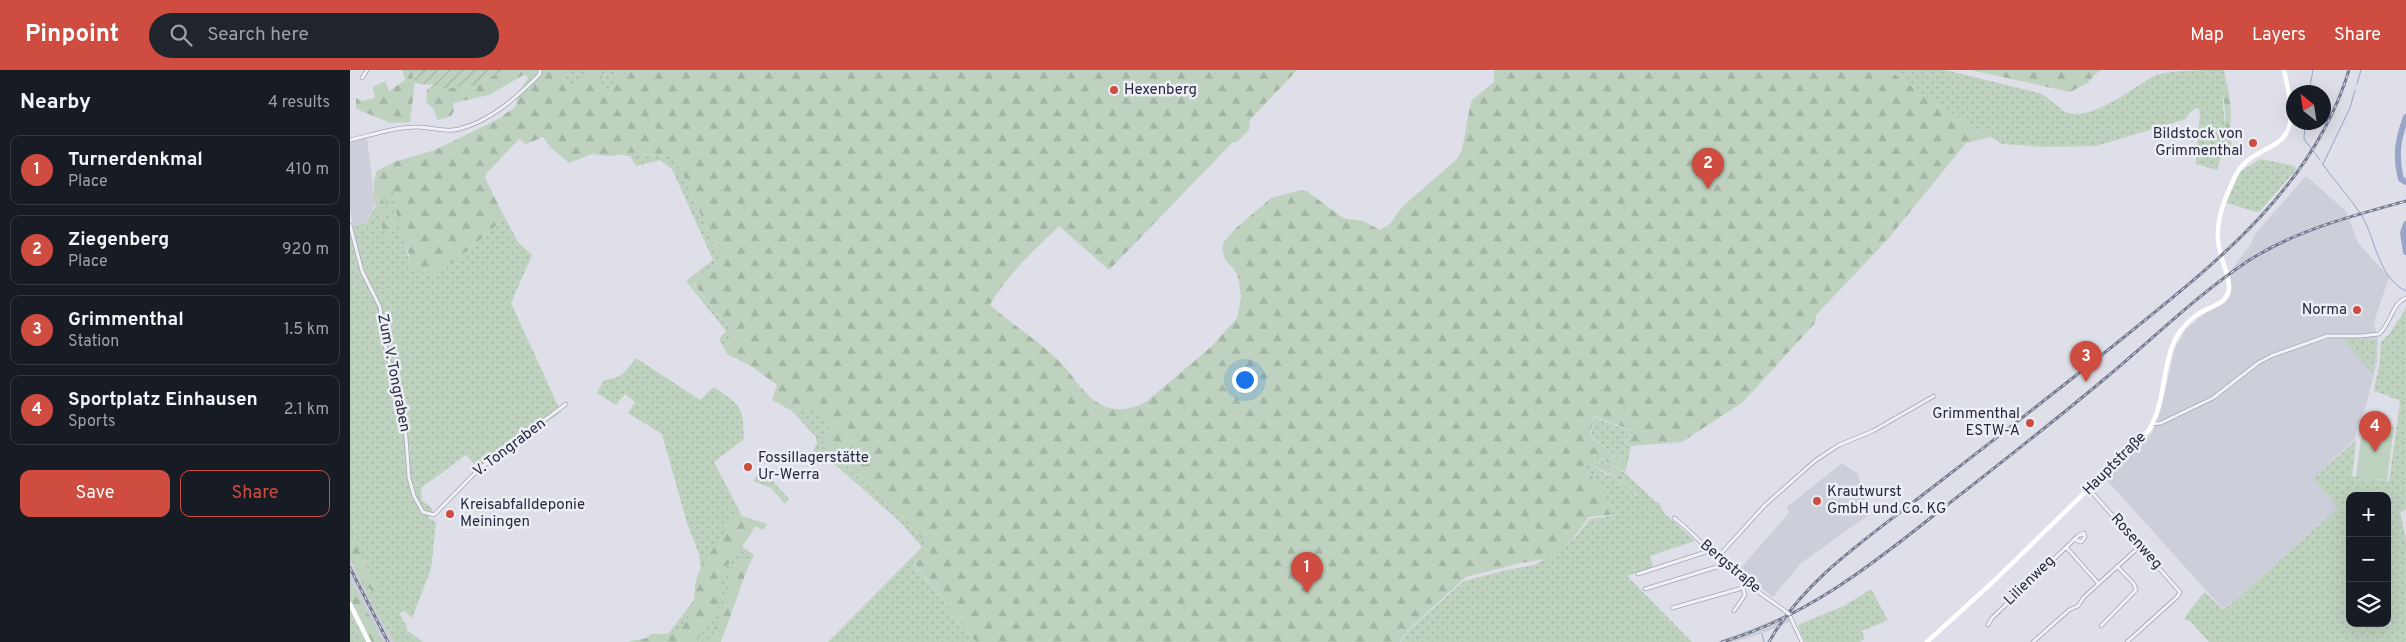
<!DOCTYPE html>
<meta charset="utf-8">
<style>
:root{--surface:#171b24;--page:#20242c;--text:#f1f3f6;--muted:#9ea1a6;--line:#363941;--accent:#cf4c40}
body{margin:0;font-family:Overpass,sans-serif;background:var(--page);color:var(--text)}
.controls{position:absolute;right:15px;bottom:15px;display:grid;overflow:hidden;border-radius:10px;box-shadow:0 5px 20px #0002}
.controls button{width:45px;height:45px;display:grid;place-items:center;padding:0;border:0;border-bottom:1px solid var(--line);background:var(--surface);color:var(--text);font:25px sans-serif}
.compass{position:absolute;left:1936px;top:15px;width:45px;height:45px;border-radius:50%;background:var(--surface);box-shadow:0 5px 20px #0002;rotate:330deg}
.you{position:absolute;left:894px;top:309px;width:18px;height:18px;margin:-12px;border:4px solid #fff;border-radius:50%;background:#1a73e8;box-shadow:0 0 0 8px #1a73e833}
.badge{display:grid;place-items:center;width:32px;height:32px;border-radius:50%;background:var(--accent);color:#fff;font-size:16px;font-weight:700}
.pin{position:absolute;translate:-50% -41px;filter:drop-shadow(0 1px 2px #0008)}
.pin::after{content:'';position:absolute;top:26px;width:18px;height:15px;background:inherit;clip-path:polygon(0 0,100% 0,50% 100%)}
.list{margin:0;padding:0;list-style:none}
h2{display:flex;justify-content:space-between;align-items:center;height:65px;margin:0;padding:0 20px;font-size:21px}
h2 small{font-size:16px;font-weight:400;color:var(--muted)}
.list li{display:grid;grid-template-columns:32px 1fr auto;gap:15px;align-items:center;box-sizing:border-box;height:70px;margin:0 10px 10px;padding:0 10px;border:1px solid var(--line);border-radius:10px}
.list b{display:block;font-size:19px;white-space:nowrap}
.list p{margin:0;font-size:16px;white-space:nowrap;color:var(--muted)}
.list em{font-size:16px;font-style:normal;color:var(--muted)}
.actions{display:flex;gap:10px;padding:15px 20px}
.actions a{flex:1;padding:11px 0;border:1px solid var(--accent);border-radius:10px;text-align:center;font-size:18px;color:var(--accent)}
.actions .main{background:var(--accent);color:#fff}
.icon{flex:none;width:28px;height:28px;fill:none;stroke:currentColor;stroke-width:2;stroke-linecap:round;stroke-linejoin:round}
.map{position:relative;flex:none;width:2056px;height:572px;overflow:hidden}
header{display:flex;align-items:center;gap:30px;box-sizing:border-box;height:70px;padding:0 25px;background:var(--accent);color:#fff}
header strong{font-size:24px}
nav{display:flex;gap:28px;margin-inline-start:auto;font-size:18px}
.search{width:350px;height:45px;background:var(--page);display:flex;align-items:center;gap:12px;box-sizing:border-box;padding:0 18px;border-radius:28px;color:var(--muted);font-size:19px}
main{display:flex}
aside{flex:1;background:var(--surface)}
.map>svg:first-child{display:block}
</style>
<header>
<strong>Pinpoint</strong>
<div class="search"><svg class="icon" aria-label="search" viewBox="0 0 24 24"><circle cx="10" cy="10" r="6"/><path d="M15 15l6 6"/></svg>Search here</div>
<nav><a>Map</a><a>Layers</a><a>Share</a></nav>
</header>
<main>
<aside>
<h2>Nearby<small>4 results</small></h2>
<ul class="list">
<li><span class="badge">1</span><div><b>Turnerdenkmal</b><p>Place</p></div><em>410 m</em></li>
<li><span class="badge">2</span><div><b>Ziegenberg</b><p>Place</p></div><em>920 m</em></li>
<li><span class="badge">3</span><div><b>Grimmenthal</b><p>Station</p></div><em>1.5 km</em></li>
<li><span class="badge">4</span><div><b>Sportplatz Einhausen</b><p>Sports</p></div><em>2.1 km</em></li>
</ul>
<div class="actions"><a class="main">Save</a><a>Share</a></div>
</aside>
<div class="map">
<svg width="2056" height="572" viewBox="0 0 2056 572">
<defs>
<pattern id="grass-dots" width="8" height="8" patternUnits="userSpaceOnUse" patternTransform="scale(1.25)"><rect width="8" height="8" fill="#bfd2bf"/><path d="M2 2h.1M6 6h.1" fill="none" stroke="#a4b4a5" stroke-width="1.8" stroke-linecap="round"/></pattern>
<pattern id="forest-firs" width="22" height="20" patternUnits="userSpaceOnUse" patternTransform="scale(1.25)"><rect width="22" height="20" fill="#bfd2bf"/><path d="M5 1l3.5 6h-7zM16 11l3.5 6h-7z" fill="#a4b4a5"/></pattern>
<pattern id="garden-furrows" width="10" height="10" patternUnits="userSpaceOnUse" patternTransform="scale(1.25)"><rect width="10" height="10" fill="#bfd2bf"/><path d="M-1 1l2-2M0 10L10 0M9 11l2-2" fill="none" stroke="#a4b4a5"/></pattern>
</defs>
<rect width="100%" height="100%" fill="#dedfe8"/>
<path fill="#ccceda" d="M 17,68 L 25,134 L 16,153 L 3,155 L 0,139 L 0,73 Z
M 1956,106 L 1996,141 L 2008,173 L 2039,207 L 2024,252 L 2028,270 L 2027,292 L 2015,340 L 2007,355 L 2005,369 L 1963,409 L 1988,438 L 1879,536 L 1872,538 L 1755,408 L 1802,363 L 1811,339 L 1825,278 L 1836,259 L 1857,242 L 1876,232 L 1881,224 L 1881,200 L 1901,174 L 1905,164 Z
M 1492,393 L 1507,403 L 1514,422 L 1512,425 L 1520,438 L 1520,444 L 1451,493 L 1423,527 L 1388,501 L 1439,443 L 1437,437 Z
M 0,488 L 19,530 L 44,572 L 33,572 L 17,543 L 0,508 Z
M 1437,545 L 1442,551 L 1413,563 L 1384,572 L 1367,572 Z"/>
<path fill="url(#grass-dots)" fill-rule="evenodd" d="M 212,0 L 237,0 L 235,9 L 227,20 C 215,20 213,8 212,0 Z
M 247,0 L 266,0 L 261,24 L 247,21 L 252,5 L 247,5 Z
M 1539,0 L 1595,0 L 1689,23 C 1701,28 1712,44 1724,44 C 1750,45 1784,17 1806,5 C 1825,0 1854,0 1874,0 L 1878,20 L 1876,19 C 1869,31 1876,48 1876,62 C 1875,75 1871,88 1867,100 L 1846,94 L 1850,42 L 1848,37 L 1839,43 L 1836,49 L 1746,76 L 1696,77 L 1652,74 L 1590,37 Z
M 282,83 L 304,86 L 322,85 L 326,88 L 371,190 L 341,212 L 387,268 L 377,275 L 377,284 L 369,269 L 376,261 L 336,211 L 363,190 L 322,99 L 310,90 L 286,96 L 280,86 L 270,85 Z
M 1910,89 L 1945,96 L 1946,100 L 1910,141 L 1906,142 L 1876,133 L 1890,102 Z
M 36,117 L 44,117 L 60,195 L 116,182 L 155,148 L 168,172 L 182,185 L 161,233 L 211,342 L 130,400 L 116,385 L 71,418 L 72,431 L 80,436 L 83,441 L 78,448 L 86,452 L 81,499 L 62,548 L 54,541 L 49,544 L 53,548 L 52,551 L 56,553 L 57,560 L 73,572 L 44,572 L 19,530 L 0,488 L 0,156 L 16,153 Z
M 2056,238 L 2056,439 L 2050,443 L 2056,469 L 2056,572 L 1859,572 L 1840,551 L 1834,549 C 1840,540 1847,530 1855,522 L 1872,539 L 1879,536 L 1988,438 L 1963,409 L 2006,370 L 2002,406 L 2039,411 L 2050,332 L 2048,329 L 2039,328 L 2039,326 L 2024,321 L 2024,318 L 2029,297 L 2031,272 L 2040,263 ZM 2000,426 L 2037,426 L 2037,553 L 2000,553 Z
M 1991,267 L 2027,270 L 2023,304 Z
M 286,288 L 350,330 L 364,317 C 391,336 393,335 394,369 L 364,392 L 392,446 L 351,503 L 349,484 L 337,453 L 312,364 L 278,343 L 285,332 L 275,324 L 266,335 L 247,323 L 254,310 C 271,309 276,301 286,288 Z
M 469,338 L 480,351 L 472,378 L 483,383 L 579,475 L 563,493 L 626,572 L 478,572 L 572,477 L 550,452 L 480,390 C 473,385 468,389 461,385 L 467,373 L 466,367 L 442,341 Z
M 1244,347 L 1284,362 L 1275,372 L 1281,376 L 1277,396 L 1241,366 Z
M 1245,385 L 1275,403 L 1306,432 L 1309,433 L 1314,443 L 1345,471 L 1300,486 L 1303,497 L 1277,506 L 1342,572 L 1051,572 L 1057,562 L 1114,511 L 1157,500 L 1185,495 L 1223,470 L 1240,449 L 1267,445 L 1258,445 L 1264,440 C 1253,425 1246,409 1233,396 L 1238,392 L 1257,405 L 1261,404 L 1290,428 L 1271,407 L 1245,389 Z
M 414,397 L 425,414 L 439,429 L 435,434 L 421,418 L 403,411 Z
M 391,476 L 404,485 L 361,572 L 312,572 L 344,530 Z
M 0,510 L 33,572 L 0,572 Z
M 1521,519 L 1538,550 L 1512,561 L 1515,569 L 1509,572 L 1455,572 L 1448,555 L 1496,535 Z"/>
<path fill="url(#forest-firs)" d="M 52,0 L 62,0 L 65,11 L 60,52 L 41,53 L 6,39 L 6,28 L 12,31 L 25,28 L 23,17 L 35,11 L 39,21 L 55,10 Z
M 154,0 L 212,0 C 213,8 215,20 227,20 L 225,16 L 235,9 L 237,0 L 247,0 L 247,5 L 252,5 L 247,21 L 261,24 L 266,0 L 947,0 L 900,50 L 899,60 L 886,73 L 883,72 L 759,200 L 709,156 C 685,180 657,204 640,235 C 661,254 686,269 707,289 C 723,304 735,329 756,337 C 769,342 786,338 797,331 L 861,277 L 887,248 L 891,228 L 889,211 L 887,203 L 875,189 L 872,179 L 874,172 L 885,159 L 921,128 L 951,120 L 958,122 L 993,148 L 1013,151 L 1030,160 L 1040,154 L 1053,136 L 1108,88 L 1112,80 L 1121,31 L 1144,12 L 1144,0 L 1539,0 L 1590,37 L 1641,67 L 1616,73 L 1538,169 L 1466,245 L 1465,253 L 1393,332 L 1332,372 L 1281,376 L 1275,372 L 1280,368 L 1283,361 L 1244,346 L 1240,366 L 1277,396 L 1275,402 L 1245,385 L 1245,389 L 1271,407 L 1287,426 L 1261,403 L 1258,404 L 1238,392 L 1233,396 C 1246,409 1253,425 1264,440 L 1259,445 L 1239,447 L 1222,470 L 1196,489 L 1171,493 L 1116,507 L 1057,561 L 1050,572 L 626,572 L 563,492 L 579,475 L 483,383 L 472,378 L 480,351 L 469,339 L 442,341 L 422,330 L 427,315 L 401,296 L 377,284 L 377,275 L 387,268 L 341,211 L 371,190 L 326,88 L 322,85 L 304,86 L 282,83 L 260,86 L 242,84 L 219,93 L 200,77 L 193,67 L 176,74 L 169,69 L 137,103 L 135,108 L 155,148 L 116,182 L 80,207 L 60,195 L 59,184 L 50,162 L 42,117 L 40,131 L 47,168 L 44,167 L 35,129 L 32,127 L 40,174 L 38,177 L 37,176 L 24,128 L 24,110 L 27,101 L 44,92 L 85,80 L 150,48 L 166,36 L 168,23 L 178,8 L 175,4 L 139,25 L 103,33 L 104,41 L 101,46 L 88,50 L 83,38 L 76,32 L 77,20 L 83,15 L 88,19 L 126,15 Z
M 1621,0 L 1750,0 L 1737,13 L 1720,22 Z
M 1876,19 L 1878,20 C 1884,41 1878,58 1882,75 L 1873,81 L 1876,52 L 1873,20 Z
M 392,446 L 417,454 L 413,460 L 405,456 C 398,473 381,486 373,504 C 370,511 373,516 372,523 C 371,536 354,565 343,572 L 277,572 L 297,568 L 301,564 C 328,565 337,559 344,531 C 345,525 344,518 346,511 C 352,491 364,478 376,462 C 375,453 377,449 387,447 L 391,448 Z
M 0,459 L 6,476 L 30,523 L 27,525 C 8,512 0,480 0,459 Z
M 394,489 L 397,491 L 398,497 L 371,572 L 360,572 L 376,526 L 381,524 L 383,519 L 380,515 L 383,499 Z
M 0,508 L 26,559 L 29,572 L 21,571 L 0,528 Z"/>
<path fill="url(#garden-furrows)" d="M 62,0 L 154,0 L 126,15 L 88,19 L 83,15 L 68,14 L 63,9 Z"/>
<path fill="#bfd2bf" d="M 2013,354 L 2044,357 L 2037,410 L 2006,407 Z"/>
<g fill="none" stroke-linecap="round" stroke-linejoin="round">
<path stroke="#98a4c8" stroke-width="1" d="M 2007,14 L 2011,0
M 1959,22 L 1963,0
M 1955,52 L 1954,69 L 1970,90
M 1972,93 C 1984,111 2000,127 2012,146 C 2026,170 2028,208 2056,221
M 1973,94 L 2000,38 L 2005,20
M 1412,564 L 1414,572"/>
<path stroke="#98a4c8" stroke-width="6" d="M 2056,47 C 2048,69 2045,85 2051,109 L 2056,112
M 2056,154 L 2053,163 L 2056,182"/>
<defs>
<path id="street" d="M 12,8 L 17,0
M 0,70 C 22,65 44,57 67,57 C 82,57 95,63 109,59 C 141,51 167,27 190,4 L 190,0
M 0,155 L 12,201 L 30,237 L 34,271 L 55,355 L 59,408 L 64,426 L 73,442 L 84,445 L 129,399 L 216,334
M 1803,354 L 1811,353 L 1863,328 L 1908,293 L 1921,286 L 1977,266 L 2011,266 L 2029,264 C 2041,254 2042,233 2056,228
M 1739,419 L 1830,522 L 1827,527 L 1777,572
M 1324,448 L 1334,456 L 1387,507 L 1434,540
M 1716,477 L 1748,513
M 1367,488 L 1415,435 L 1466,390 L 1489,375 L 1523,361 L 1584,326
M 1288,504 L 1359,481
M 1295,519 L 1373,495
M 1322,538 L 1389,519 L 1397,514
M 1384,541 L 1395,525 L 1393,518
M 1439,544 L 1452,572
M 1638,555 L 1642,548 L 1729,465 L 1734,463 L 1735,467 L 1731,472 L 1724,469
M 1751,556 L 1786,520 L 1784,514 L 1767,496
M 1683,572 L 1719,540 L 1728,536 L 1734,527 L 1790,476"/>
</defs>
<use href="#street" stroke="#a3a5b2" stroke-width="4.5"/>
<use href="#street" stroke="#f0f1f6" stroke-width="3"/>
<path stroke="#fff" stroke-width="4.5" d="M 0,534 L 19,572
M 1577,572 L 1645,510 L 1799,360 C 1816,332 1812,292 1827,266 C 1832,258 1839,250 1848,244 C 1858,237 1877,235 1879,219 C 1880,209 1874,196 1871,186 C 1863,160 1871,137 1882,113 C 1885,105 1890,97 1897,91 C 1915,76 1940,76 1941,45 C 1941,30 1937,14 1934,0"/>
<defs>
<path id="rail" d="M 0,498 L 38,572
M 1372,572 C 1453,548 1518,498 1583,446 C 1642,400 1701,354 1758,306 C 1804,268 1848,224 1898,191 C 1946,160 2002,146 2056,131
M 1419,572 C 1454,510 1515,470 1570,427 C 1635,377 1699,327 1763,276 C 1858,199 1962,122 1999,0"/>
</defs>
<use href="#rail" stroke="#777b91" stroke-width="3"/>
<use href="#rail" stroke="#edeef5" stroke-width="1" stroke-dasharray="4" stroke-linecap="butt"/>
<defs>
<path id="street-bridge" d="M 1434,540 L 1439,544"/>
</defs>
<use href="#street-bridge" stroke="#a3a5b2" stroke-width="4.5" stroke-linecap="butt"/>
<use href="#street-bridge" stroke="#f0f1f6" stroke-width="3"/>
</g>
<g fill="#cf4c40" stroke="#edeef5" stroke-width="2">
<circle cx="764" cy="20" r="5"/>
<circle cx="1903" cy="73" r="5"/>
<circle cx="2007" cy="240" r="5"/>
<circle cx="1680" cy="353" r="5"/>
<circle cx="398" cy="397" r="5"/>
<circle cx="1467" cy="431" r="5"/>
<circle cx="100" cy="444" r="5"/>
</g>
<g text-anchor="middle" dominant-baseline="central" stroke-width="5" stroke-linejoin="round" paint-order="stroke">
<g font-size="15" fill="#272a3e" stroke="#edeef5" text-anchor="start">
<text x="774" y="20">Hexenberg</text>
<text x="1893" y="64" text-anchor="end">Bildstock von<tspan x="1893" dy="17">Grimmenthal</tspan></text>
<text x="1997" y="240" text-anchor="end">Norma</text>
<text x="1670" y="344" text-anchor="end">Grimmenthal<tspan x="1670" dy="17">ESTW-A</tspan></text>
<text x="408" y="388">Fossillagerstätte<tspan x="408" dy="17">Ur-Werra</tspan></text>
<text x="1477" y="422">Krautwurst<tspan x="1477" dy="17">GmbH und Co. KG</tspan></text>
<text x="110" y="435">Kreisabfalldeponie<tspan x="110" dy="17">Meiningen</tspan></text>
</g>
<g font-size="15" fill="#272a3e" stroke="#edeef5">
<text transform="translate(43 303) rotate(79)">Zum V. Tongraben</text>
<text transform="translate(160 378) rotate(-37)">V. Tongraben</text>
<text transform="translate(1765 394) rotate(-45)">Hauptstraße</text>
<text transform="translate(1786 472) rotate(48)">Rosenweg</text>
<text transform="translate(1380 497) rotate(40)">Bergstraße</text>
<text transform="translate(1680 511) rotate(-44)">Lilienweg</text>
</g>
</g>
</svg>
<div class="controls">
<button>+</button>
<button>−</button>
<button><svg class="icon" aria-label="layers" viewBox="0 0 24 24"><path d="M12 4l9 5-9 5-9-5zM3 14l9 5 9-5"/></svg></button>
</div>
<svg class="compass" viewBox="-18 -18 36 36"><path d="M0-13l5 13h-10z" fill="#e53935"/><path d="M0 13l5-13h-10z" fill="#9ea1a6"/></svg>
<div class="you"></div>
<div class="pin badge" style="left:957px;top:523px">1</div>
<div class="pin badge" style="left:1358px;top:119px">2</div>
<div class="pin badge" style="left:1736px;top:312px">3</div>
<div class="pin badge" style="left:2025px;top:382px">4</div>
</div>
</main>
